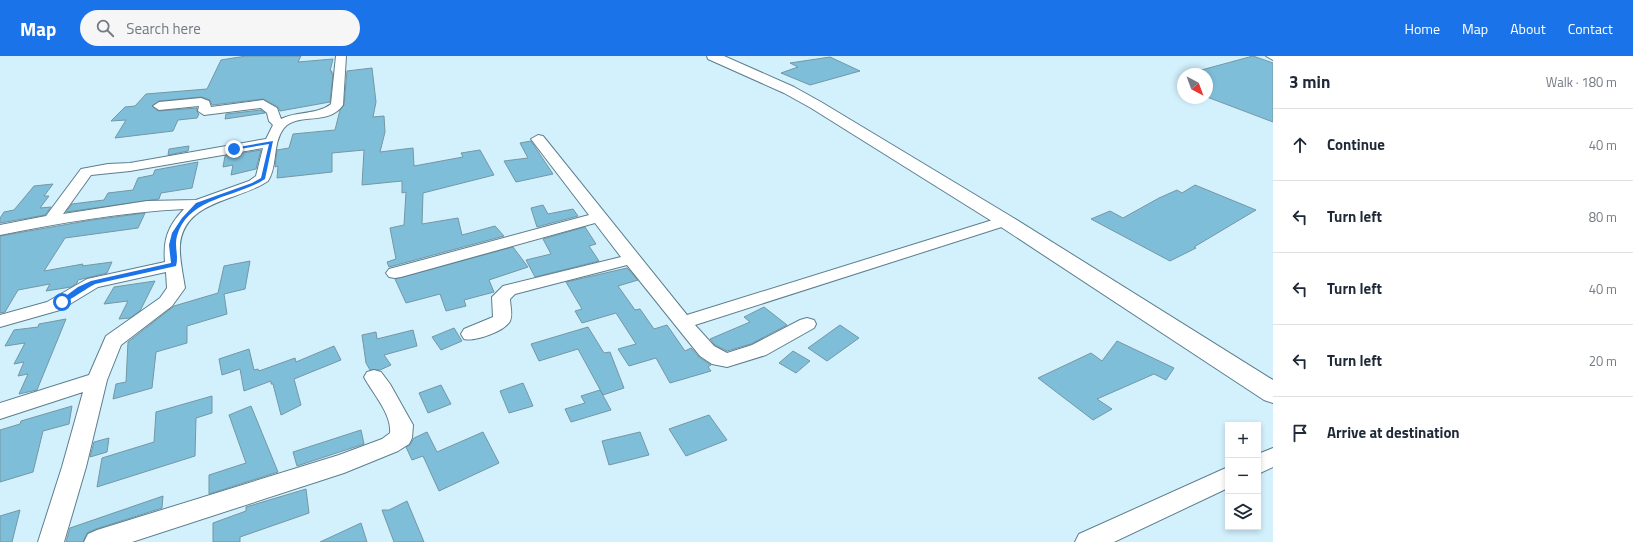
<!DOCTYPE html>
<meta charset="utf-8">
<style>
:root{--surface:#fff;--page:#f6f6f7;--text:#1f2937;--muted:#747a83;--line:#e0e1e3;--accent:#1a73e8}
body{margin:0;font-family:"Titillium Web",sans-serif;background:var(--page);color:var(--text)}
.controls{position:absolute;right:12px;bottom:12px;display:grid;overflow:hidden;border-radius:0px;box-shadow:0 2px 6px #0003}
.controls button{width:36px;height:36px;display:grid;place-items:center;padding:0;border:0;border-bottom:1px solid var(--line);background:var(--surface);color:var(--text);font:20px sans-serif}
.compass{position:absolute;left:1177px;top:12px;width:36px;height:36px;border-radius:50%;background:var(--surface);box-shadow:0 2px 6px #0003;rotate:139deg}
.stop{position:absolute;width:12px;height:12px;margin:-9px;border:3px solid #1a73e8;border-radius:50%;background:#fff}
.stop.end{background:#1a73e8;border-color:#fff;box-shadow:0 1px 4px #0008}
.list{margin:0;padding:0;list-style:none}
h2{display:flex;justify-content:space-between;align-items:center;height:52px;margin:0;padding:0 16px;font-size:17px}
h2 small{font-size:13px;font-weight:400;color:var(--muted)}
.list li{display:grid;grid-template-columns:26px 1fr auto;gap:12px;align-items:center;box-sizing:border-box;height:72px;padding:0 16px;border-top:1px solid var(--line)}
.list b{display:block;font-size:15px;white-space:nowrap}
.list em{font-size:13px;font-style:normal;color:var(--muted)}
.icon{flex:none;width:22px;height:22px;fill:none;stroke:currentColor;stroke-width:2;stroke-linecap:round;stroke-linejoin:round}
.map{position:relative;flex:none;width:1273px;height:486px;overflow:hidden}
header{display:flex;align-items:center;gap:24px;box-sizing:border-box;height:56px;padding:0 20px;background:var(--accent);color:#fff}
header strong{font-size:19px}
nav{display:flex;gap:22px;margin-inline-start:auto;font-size:14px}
.search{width:280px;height:36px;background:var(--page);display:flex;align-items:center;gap:10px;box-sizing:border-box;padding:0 14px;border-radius:22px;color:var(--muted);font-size:15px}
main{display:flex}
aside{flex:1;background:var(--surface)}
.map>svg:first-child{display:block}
</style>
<header>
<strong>Map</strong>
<div class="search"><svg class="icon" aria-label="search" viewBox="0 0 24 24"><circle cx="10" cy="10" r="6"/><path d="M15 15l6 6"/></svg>Search here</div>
<nav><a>Home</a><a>Map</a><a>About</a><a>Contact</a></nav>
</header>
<main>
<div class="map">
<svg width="1273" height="486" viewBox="0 0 1273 486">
<rect width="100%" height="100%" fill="#d3f0fd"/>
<path fill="#7fbed8" stroke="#7497a5" d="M 246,0 L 301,0 L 298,6 L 333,3 L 330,15 L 332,15 L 331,17 L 333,17 L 330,46 L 280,55 L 278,51 L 263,43 L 212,49 L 210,44 L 201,41 L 159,45 L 152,50 L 158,55 L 197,52 L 197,56 L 199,58 L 197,62 L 178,64 L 173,75 L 115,82 L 126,64 L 111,65 L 125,51 L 135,50 L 146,38 L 207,33 L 221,4 Z
M 1253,0 L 1273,7 L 1273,66 L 1207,41 L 1207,18 L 1194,16 Z
M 830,1 L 860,15 L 810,29 L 781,17 L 798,11 L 790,7 Z
M 372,12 L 376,46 L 373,61 L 384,60 L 385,76 L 380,96 L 413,92 L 414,110 L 463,101 L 461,97 L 480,94 L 494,119 L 423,137 L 422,168 L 458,162 L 462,179 L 495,170 L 504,180 L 389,211 L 387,206 L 396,203 L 390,172 L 404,169 L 406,136 L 402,137 L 402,125 L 362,129 L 364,94 L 332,97 L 332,116 L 277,122 L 278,110 L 275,111 L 277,94 L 289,92 L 293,78 L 335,74 L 340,54 L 344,49 L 347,15 Z
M 261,54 L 265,57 L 225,63 L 226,58 Z
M 531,85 L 553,118 L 516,126 L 504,105 L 528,102 L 520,87 Z
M 189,90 L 188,95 L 168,99 L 169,93 Z
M 261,94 L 256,113 L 231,119 L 233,109 L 223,111 L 225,100 Z
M 198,106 L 192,132 L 161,137 L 159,143 L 66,156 L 72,148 L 104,144 L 108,137 L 133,134 L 138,122 L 153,119 L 155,114 Z
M 53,128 L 44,140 L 49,140 L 40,152 L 51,151 L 45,159 L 0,167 L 0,162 L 4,156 L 14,154 L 34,130 Z
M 1195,129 L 1256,154 L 1194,191 L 1196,192 L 1170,205 L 1091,163 L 1110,155 L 1123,162 L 1159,142 L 1177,134 L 1182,137 Z
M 543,149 L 548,158 L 573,153 L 578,160 L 537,171 L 531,152 Z
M 145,157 L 138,172 L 65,182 L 44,215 L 83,208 L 82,210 L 112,206 L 107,217 L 78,224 L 77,227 L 71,231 L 46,235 L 50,228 L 18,234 L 5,256 L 0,257 L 0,180 L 92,164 Z
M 585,171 L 596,188 L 589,190 L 599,205 L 535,221 L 526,204 L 551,198 L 543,183 Z
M 513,191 L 528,211 L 489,224 L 494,236 L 464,244 L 466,250 L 446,255 L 440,238 L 406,247 L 395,223 Z
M 250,205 L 245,233 L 224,238 L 227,258 L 187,270 L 187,287 L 156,296 L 152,332 L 113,343 L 116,328 L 126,326 L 128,286 L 174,250 L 218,237 L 224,210 Z
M 627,212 L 638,224 L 618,230 L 635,254 L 640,253 L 654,273 L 667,269 L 685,295 L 691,292 L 699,301 L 711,309 L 708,311 L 711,315 L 670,327 L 656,302 L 629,310 L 618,293 L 636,288 L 616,257 L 582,267 L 575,255 L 582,253 L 566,226 Z
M 155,225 L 140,255 L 130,262 L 119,263 L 128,245 L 104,248 L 114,231 Z
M 764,251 L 787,269 L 751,288 L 727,295 L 715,289 L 710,283 L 750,266 L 744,261 Z
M 66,263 L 37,334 L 19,338 L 28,318 L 18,320 L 24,306 L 14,308 L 25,287 L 5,290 L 14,274 L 38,271 L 39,268 Z
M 840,269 L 859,282 L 827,305 L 808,292 Z
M 588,271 L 604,297 L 610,296 L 624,332 L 603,339 L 578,293 L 539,305 L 531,288 Z
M 454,272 L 462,285 L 441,294 L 432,281 Z
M 413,274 L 417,290 L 384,299 L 391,309 L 380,314 L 370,314 L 366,307 L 362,279 L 376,276 L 377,283 Z
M 1117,285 L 1174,312 L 1166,324 L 1154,318 L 1097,343 L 1112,353 L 1093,364 L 1038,322 L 1091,297 L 1102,305 Z
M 334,290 L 341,304 L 294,323 L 301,349 L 281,359 L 273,328 L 271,328 L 271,325 L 244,335 L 240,313 L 222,319 L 219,303 L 249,293 L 254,314 L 258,313 L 259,315 L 295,302 L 296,306 Z
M 793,295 L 810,305 L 796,317 L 779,307 Z
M 523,327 L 533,350 L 509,357 L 500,335 Z
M 441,329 L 451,348 L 428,357 L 419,337 Z
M 600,334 L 611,354 L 571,366 L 565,353 L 585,347 L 581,340 Z
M 212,340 L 212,357 L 196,362 L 195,400 L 97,431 L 102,402 L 154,386 L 156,356 Z
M 72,350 L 69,368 L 43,375 L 33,416 L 0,426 L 0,374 L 20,368 L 21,365 Z
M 251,350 L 278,416 L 209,438 L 209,419 L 246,407 L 229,359 Z
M 709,359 L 727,384 L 686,400 L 669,373 Z
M 361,374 L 364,388 L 297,410 L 293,396 Z
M 427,376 L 437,396 L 483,376 L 499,407 L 439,435 L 423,400 L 412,404 L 406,391 L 410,389 L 414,382 Z
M 640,376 L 649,399 L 609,409 L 602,385 Z
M 109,382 L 107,396 L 90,401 L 94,386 Z
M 306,433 L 309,457 L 240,481 L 240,486 L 213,486 L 213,467 L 246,455 L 246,451 Z
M 163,440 L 162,452 L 96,473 L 87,477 L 83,486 L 66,486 L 70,472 Z
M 407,445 L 424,486 L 394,486 L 382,454 L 389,454 Z
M 20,454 L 12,486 L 0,486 L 0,460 Z
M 361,467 L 367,486 L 320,486 Z"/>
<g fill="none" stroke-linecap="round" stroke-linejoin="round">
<defs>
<path id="minor" d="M 336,0 L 346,0 L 343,49 C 329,70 298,56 284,72 C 272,87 278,110 268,125 C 239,145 184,144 180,189 C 179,202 183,218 185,232 L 172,250 L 121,289 L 107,324 L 86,411 L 64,486 L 38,486 L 62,411 L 83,336 L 0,363 L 0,347 L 89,319 L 106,280 L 160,242 L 167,232 L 166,216 L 98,231 L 60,254 L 0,271 L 0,259 L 47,246 L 87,223 L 165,206 C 163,183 168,170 184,153 C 122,156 61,167 0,179 L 0,169 L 46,160 L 81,113 L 108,108 L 130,107 L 266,83 L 273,69 L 269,65 L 267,57 L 261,52 L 204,59 L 198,55 L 199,50 L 159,54 L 153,50 L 159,46 L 201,42 L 209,45 L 211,51 L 263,44 L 277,52 L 281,63 C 297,55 317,59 331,48 ZM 263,92 L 256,120 L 249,125 L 196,144 L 147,145 L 63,158 L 91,119 L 130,115 Z
M 1266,0 L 1273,0 L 1273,4 Z
M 538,79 L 543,80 L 687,259 L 999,162 L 1011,162 L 1013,165 L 1011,168 L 695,269 L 714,290 L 727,297 L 752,289 L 800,264 L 807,262 L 814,264 L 816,268 L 814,272 L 766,299 L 727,311 L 712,308 L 700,300 L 627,209 L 515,238 L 510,243 C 510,249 513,259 510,265 C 505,275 475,286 464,283 L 461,278 L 464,273 L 493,261 L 492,241 L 503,230 L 621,201 L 595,167 L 401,221 L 395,222 L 389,221 L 386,217 L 389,213 L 589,159 L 531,83 Z
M 374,314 L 381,316 L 390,328 L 413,369 L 412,382 L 409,388 L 398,395 L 344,417 L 132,486 L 84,486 L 88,478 L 97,474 L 339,399 L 382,383 L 390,377 C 392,358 373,338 364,321 L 367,316 Z
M 1273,392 L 1273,411 L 1258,418 L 1258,398 Z
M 1228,411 L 1228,432 L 1114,486 L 1075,486 L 1079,478 Z"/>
<path id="tertiary" d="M 707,0 L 724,0 L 794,31 L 821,46 L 1012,161 L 1273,324 L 1273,347 L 1264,344 L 998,169 L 811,52 L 784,37 L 708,3 Z"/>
</defs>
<use href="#minor" stroke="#5c7e8c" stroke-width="2"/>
<use href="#tertiary" stroke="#5c7e8c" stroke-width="2"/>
<use href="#minor" fill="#fff" fill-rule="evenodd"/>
<use href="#tertiary" fill="#fff" fill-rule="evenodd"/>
</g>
<path fill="#1a73e8" d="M 273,85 L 265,123 C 236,142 188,141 177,180 C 174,190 179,200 176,210 L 95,228 C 87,232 65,248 59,248 L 59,245 L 78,231 L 91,225 L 171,207 L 169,189 L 172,177 L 182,162 L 196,147 L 252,127 L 261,122 L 269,88 L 234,94 L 233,92 Z"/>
</svg>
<div class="controls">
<button>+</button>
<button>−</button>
<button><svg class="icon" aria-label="layers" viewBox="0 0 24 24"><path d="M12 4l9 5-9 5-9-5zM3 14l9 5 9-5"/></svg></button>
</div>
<svg class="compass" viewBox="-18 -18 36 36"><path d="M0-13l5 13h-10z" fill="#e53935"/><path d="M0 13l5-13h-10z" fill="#747a83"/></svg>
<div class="stop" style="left:62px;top:246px"></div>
<div class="stop end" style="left:234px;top:93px"></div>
</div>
<aside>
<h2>3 min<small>Walk · 180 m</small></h2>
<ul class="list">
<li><svg class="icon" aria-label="ahead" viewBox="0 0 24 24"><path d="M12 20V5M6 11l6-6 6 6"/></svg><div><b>Continue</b></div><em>40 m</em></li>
<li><svg class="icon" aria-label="left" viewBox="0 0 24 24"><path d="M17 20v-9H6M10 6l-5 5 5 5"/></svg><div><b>Turn left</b></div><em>80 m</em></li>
<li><svg class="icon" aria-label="left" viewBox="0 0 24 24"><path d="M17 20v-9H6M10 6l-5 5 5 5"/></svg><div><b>Turn left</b></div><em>40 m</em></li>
<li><svg class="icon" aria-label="left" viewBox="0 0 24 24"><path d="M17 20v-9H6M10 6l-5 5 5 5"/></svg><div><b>Turn left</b></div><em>20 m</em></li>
<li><svg class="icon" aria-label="arrive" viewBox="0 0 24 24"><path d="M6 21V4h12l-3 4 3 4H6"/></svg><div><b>Arrive at destination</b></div></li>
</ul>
</aside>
</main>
